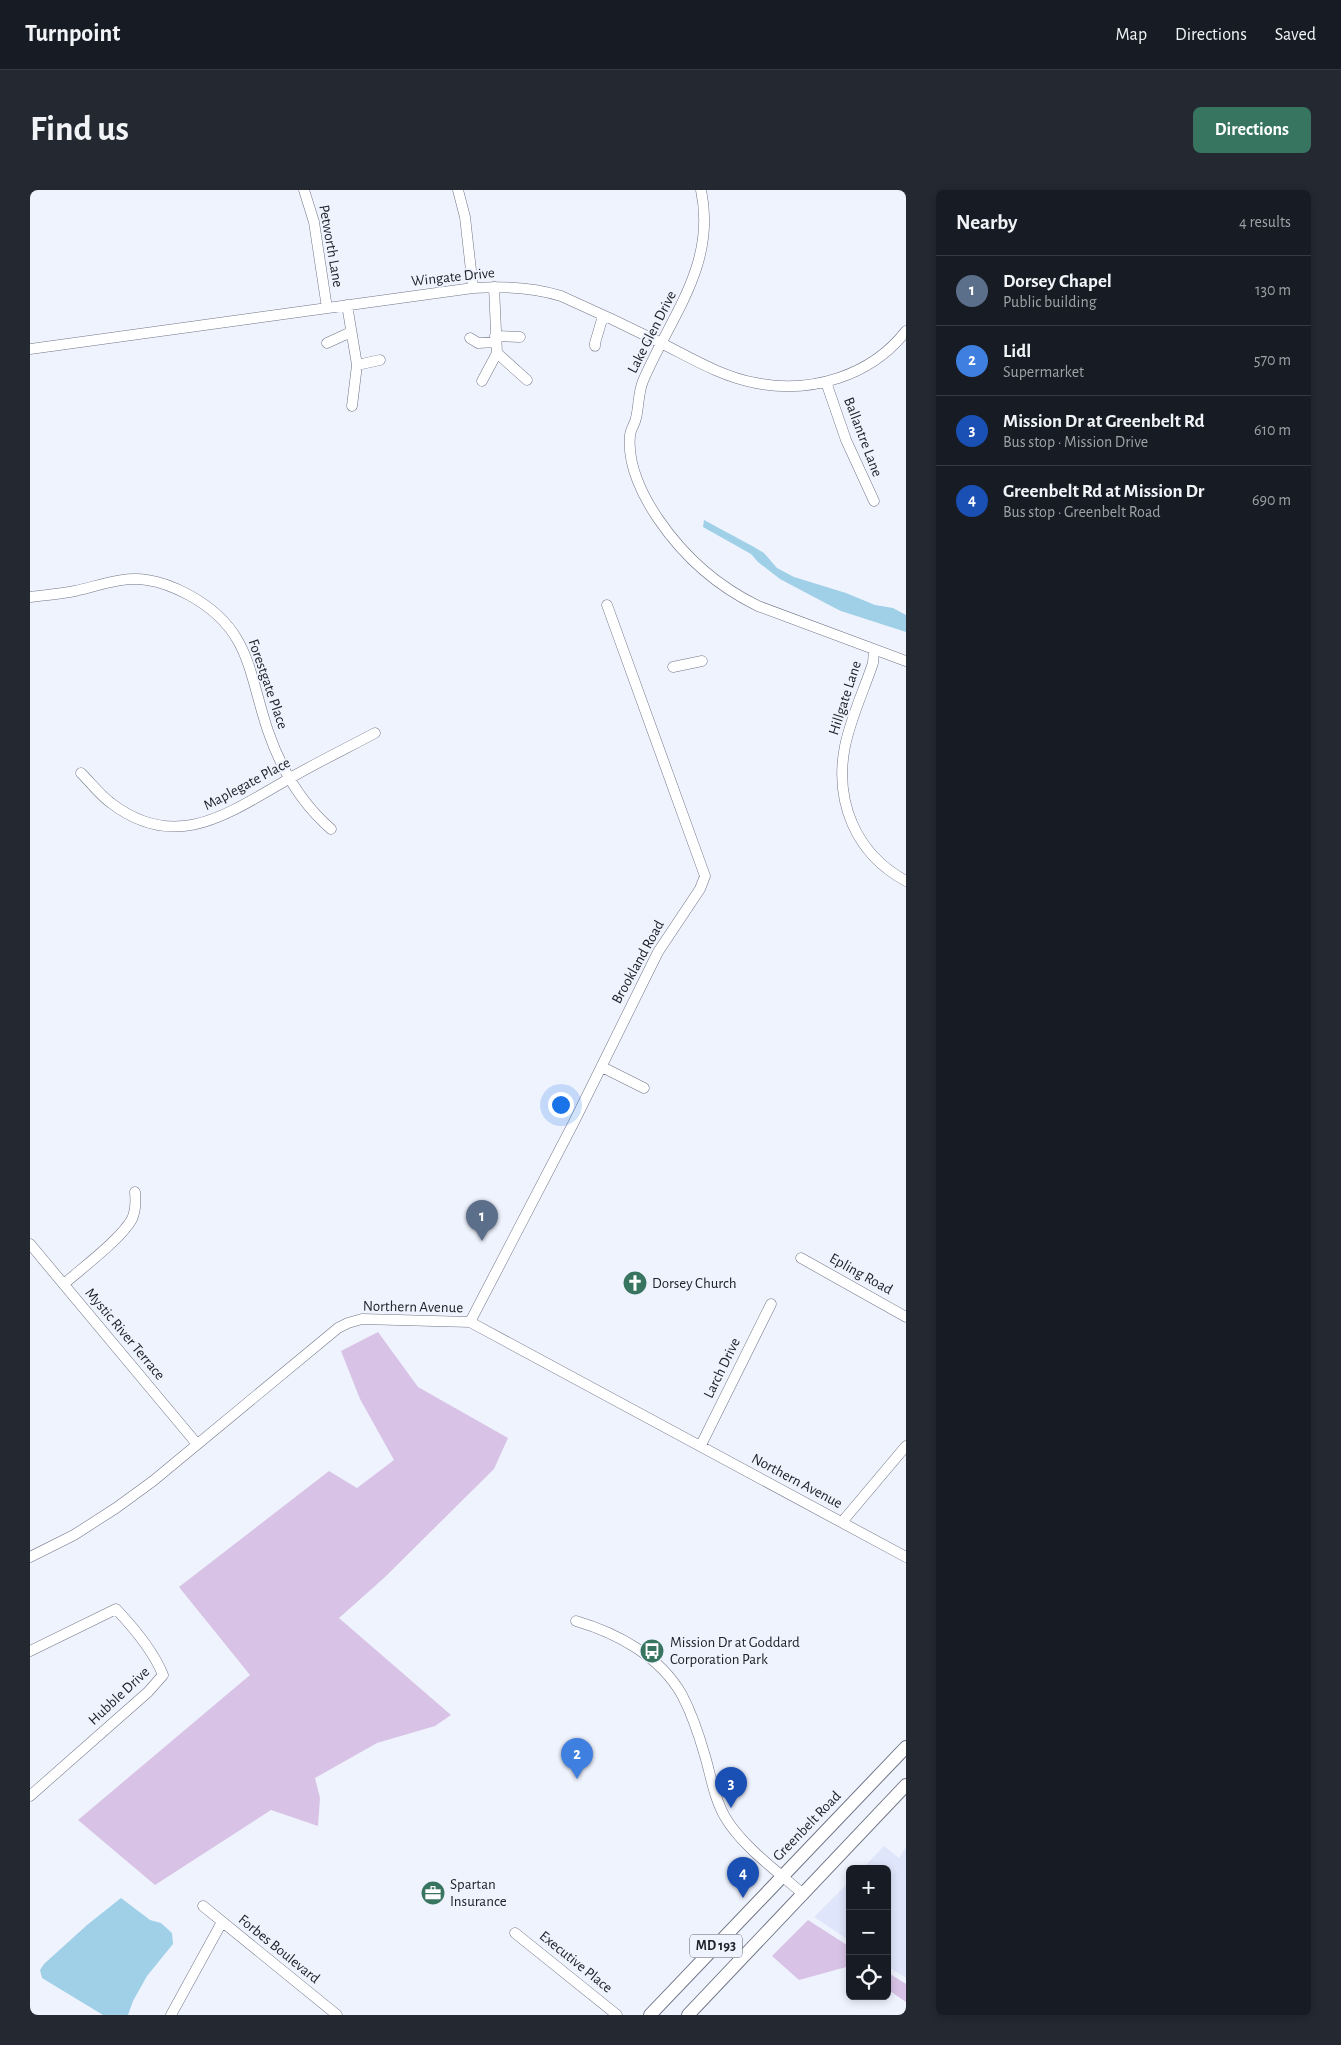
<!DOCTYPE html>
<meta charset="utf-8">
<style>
:root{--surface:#171b24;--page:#242831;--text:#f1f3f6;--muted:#9ea1a6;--line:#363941;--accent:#387560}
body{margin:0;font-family:"Alegreya Sans",sans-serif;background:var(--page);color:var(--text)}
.controls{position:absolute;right:15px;bottom:15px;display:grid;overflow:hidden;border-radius:8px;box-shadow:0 2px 8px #0003}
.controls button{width:45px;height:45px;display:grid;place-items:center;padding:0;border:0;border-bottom:1px solid var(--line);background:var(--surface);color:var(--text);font:25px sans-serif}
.you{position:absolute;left:530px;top:914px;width:18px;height:18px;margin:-12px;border:4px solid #fff;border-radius:50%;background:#1a73e8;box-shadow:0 0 0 8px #1a73e833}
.badge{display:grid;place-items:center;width:32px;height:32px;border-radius:50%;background:var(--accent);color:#fff;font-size:16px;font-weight:700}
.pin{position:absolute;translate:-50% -41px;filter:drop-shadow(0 1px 2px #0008)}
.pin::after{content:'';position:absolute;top:26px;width:18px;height:15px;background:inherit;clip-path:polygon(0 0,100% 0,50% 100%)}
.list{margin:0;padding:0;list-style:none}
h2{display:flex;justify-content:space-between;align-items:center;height:65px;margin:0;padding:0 20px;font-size:21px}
h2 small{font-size:16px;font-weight:400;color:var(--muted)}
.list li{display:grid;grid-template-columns:32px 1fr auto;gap:15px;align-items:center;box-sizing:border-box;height:70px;padding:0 20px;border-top:1px solid var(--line)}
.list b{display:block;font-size:19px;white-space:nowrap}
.list p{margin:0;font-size:16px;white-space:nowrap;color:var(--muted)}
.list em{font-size:16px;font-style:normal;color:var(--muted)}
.icon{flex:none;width:28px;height:28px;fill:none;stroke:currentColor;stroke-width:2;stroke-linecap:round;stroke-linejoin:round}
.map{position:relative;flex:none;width:876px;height:1825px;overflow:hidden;border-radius:8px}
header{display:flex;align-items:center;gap:30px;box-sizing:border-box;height:70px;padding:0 25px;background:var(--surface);border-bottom:1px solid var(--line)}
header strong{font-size:24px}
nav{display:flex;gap:28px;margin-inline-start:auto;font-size:18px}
.intro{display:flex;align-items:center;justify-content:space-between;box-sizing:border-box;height:120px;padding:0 30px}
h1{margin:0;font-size:35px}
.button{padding:12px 22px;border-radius:8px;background:var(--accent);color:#fff;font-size:18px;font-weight:700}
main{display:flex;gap:30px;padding:0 30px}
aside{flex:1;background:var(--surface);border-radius:8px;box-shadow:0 2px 8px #0003}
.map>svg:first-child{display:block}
</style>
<header>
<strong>Turnpoint</strong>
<nav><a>Map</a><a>Directions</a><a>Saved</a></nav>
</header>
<div class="intro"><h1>Find us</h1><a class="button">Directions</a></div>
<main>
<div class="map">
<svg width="876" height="1825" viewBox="0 0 876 1825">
<rect width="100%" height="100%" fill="#eff3fe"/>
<path fill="#dfe6fb" d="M 854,1656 L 869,1668 L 876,1657 L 876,1788 L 857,1776 L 857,1679 L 832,1679 Z
M 820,1691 L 820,1751 L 784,1727 Z"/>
<path fill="#d8c3e6" d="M 348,1142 L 388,1197 L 478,1248 L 464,1279 L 354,1388 L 309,1428 L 421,1525 L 405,1536 L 347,1553 L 285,1588 L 290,1608 L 288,1636 L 241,1620 L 125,1695 L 48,1630 L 220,1485 L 149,1397 L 299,1281 L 327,1298 L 364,1270 L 330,1209 L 311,1161 Z
M 778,1730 L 820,1757 L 820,1776 L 769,1790 L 742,1766 Z
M 857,1782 L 876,1794 L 876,1812 L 857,1799 Z"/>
<path fill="#9fd0e8" d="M 674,330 L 724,357 L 734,363 L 747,378 L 764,387 L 816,403 L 845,415 L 863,418 L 876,425 L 876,442 L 811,421 L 801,416 L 750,389 L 728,372 L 721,364 L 673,337 Z
M 91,1708 L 120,1730 L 131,1733 L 142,1743 L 143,1754 L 117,1786 L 103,1811 L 98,1825 L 73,1825 L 12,1788 L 10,1780 L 14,1774 L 57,1735 Z"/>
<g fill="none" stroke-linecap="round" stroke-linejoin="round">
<defs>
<path id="minor" d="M 274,0 L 284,32 L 297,118
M 428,0 L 435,27 L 443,98
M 671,0 C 687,75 640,127 613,191 C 608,203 609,216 606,228 C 605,234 600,240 600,246 C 597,275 613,307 629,330 C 655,368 687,396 728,416 L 876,471
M 317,115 L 327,175 L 322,216
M 465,146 L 490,147
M 440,148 L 448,153 L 466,152
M 297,153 L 321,142
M 565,156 L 565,153 L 573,126
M 0,159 L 443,98 C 473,96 503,97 531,106 C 565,121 599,137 631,153 C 661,168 692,187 726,193 C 781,204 841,186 876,141
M 467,163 L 497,190
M 327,175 L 350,170
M 452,191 L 467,163 L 464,97
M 796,192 L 816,250 L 844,311
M 0,407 C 15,405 31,404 45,401 C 68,396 93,386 117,390 C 132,392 146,398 159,405 C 221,439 218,482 238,541 C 251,579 271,613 301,639
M 844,460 L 843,473 C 834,500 821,527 815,556 C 804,612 826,664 876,691
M 643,477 L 672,471
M 51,583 C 61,593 70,605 81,613 C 145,662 196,625 255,591 C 284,574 315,559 345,543
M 572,877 L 614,898
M 0,1054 L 167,1254
M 771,1068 L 876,1127
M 34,1094 C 52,1078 91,1049 102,1029 C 106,1020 106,1012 105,1002
M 440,1132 L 543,934 L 628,762 L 670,699 L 675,686 L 577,415
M 671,1255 L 741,1114
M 812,1332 L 876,1256
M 0,1367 L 44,1345 L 86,1318 L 123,1291 L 308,1138 L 318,1133 L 332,1129 L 440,1132 L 876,1367
M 546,1431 C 587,1443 630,1466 652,1505 C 662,1524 669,1545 675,1566 C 681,1586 684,1608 695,1627 C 712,1656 747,1681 773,1704
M 0,1461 L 86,1419 C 104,1438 123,1460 133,1485 L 118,1502 L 0,1606
M 173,1716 L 307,1825
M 485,1743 L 587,1825
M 141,1825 L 192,1732"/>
<path id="major" d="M 620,1825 L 876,1557
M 658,1825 L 876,1595"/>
</defs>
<use href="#minor" stroke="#707587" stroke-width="11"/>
<use href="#major" stroke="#707587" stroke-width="14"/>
<use href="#minor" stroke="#fff" stroke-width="10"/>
<use href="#major" stroke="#fff" stroke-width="12"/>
</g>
<defs>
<symbol id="church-disc" viewBox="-11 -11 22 22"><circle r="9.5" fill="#387560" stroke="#eff3fe"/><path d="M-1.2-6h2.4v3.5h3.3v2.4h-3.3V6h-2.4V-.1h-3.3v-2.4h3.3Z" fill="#fff"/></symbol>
<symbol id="bus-disc" viewBox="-11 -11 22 22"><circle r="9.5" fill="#387560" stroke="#eff3fe"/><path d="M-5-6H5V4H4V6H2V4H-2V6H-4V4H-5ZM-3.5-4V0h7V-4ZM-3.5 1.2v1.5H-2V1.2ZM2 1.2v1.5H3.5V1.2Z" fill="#fff"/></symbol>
<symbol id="office-disc" viewBox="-11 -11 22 22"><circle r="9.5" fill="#387560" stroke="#eff3fe"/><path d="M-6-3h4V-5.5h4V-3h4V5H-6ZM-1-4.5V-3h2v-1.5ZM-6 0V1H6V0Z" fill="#fff"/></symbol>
</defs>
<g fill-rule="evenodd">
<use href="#church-disc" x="591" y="1079" width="28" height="28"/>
<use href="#bus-disc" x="608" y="1447" width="28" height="28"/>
<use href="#office-disc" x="389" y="1689" width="28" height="28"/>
</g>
<g text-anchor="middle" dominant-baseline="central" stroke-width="4" stroke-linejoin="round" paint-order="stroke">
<rect fill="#eff3fe" stroke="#5f616a" stroke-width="1" x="660" y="1744.5" width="52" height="23" rx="4"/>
<g font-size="14" font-weight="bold" fill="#21232a">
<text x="686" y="1756">MD 193</text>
</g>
<g font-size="15" fill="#21232a" stroke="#eff3fe">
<text transform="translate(301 56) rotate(80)">Petworth Lane</text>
<text transform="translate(423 87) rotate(-6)">Wingate Drive</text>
<text transform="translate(622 142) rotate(-63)">Lake Glen Drive</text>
<text transform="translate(833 247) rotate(69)">Ballantre Lane</text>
<text transform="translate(238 494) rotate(71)">Forestgate Place</text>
<text transform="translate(815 508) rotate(-72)">Hillgate Lane</text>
<text transform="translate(217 594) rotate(-28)">Maplegate Place</text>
<text transform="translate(608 772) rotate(-61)">Brookland Road</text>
<text transform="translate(831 1084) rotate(29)">Epling Road</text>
<text transform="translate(383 1117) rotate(1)">Northern Avenue</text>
<text transform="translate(95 1144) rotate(50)">Mystic River Terrace</text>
<text transform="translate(692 1178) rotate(-64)">Larch Drive</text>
<text transform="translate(767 1291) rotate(28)">Northern Avenue</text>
<text transform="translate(89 1506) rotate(-43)">Hubble Drive</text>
<text transform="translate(777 1636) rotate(-46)">Greenbelt Road</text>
<text transform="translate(249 1759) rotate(39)">Forbes Boulevard</text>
<text transform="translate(546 1772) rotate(39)">Executive Place</text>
</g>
<g font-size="15" fill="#21232a" stroke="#eff3fe" text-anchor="start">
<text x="622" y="1093">Dorsey Church</text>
<text x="640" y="1452">Mission Dr at Goddard<tspan x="640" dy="17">Corporation Park</tspan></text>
<text x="420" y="1694">Spartan<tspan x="420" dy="17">Insurance</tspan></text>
</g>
</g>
</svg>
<div class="controls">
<button>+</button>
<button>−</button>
<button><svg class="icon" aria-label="locate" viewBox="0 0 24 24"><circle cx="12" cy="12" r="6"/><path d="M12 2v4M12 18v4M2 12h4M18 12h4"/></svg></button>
</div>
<div class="you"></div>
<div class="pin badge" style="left:452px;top:1051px;background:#5c6f8a">1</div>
<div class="pin badge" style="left:547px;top:1589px;background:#3f7fe0">2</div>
<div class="pin badge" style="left:701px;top:1618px;background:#1a4fb4">3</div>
<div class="pin badge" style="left:713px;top:1708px;background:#1a4fb4">4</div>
</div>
<aside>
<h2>Nearby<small>4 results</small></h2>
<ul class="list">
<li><span class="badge" style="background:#5c6f8a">1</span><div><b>Dorsey Chapel</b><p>Public building</p></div><em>130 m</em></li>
<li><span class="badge" style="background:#3f7fe0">2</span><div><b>Lidl</b><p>Supermarket</p></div><em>570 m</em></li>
<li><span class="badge" style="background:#1a4fb4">3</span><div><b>Mission Dr at Greenbelt Rd</b><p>Bus stop · Mission Drive</p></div><em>610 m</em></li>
<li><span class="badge" style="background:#1a4fb4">4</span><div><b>Greenbelt Rd at Mission Dr</b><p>Bus stop · Greenbelt Road</p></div><em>690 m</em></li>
</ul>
</aside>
</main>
